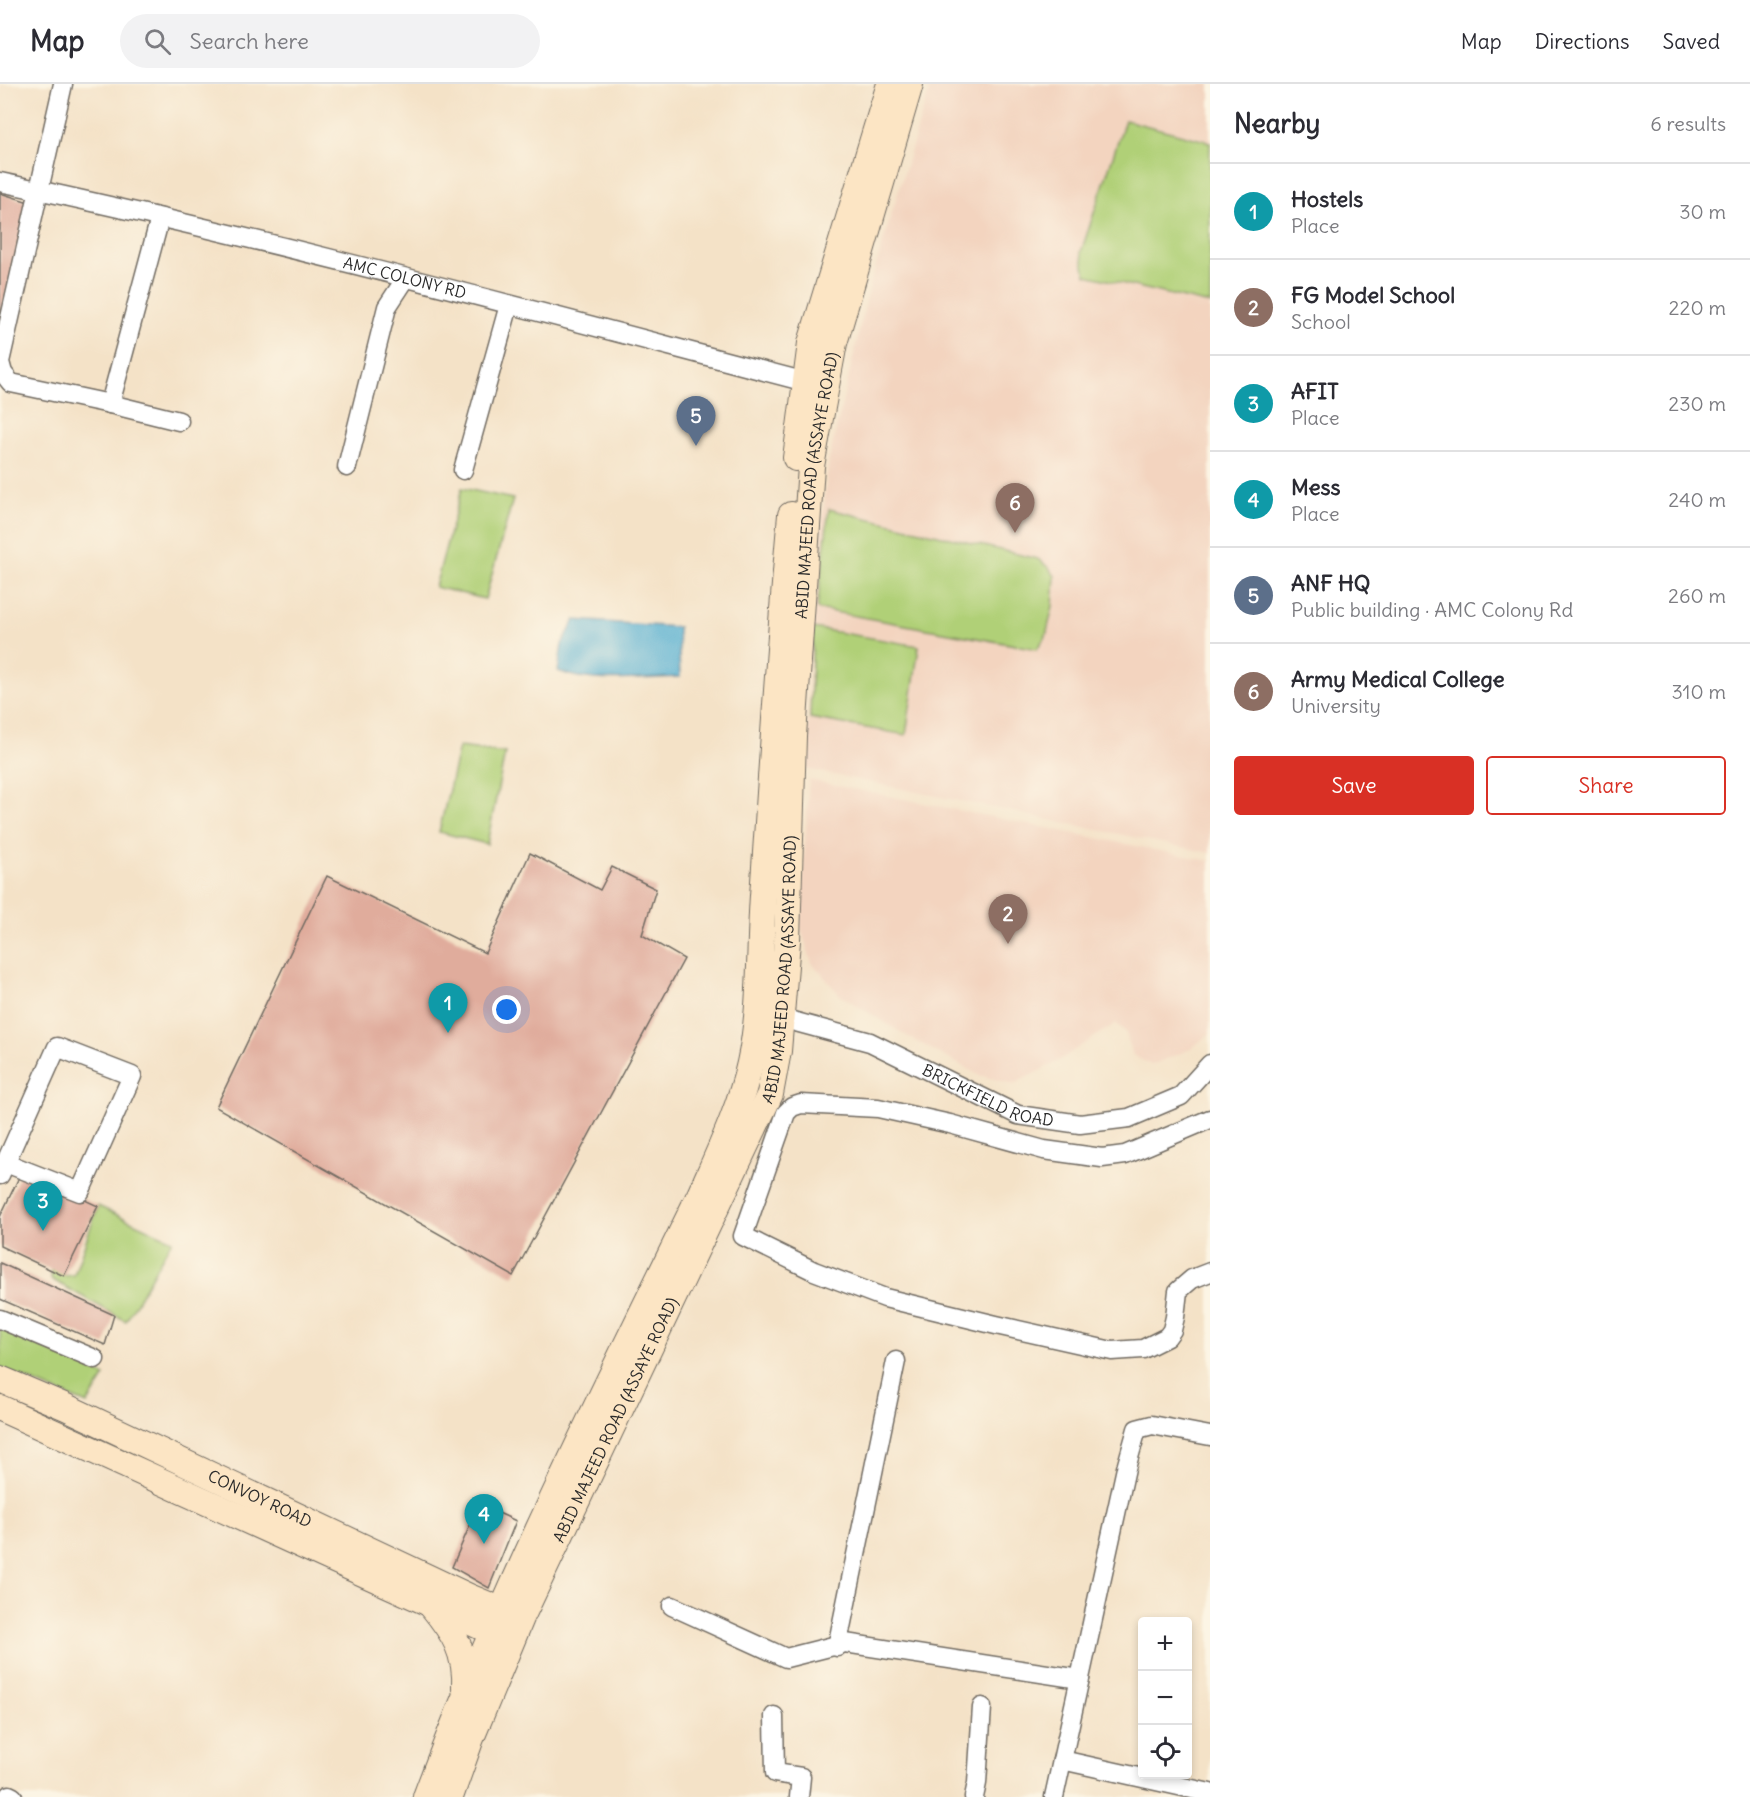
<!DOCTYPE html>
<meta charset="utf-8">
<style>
:root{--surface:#fff;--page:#f2f2f3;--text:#2b2b33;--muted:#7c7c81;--line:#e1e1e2;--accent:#d93025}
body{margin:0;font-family:Delius,sans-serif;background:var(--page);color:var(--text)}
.controls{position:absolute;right:18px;bottom:18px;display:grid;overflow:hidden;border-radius:6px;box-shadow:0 3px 9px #0003}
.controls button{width:54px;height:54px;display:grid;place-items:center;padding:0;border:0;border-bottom:2px solid var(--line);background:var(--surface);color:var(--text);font:30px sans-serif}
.you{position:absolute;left:507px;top:926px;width:21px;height:21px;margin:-15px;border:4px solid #fff;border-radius:50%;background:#1a73e8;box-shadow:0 0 0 9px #1a73e833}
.badge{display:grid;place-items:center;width:39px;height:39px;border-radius:50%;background:var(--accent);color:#fff;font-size:20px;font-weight:700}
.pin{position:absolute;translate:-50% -50px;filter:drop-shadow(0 2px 3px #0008)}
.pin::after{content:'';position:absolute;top:32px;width:21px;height:18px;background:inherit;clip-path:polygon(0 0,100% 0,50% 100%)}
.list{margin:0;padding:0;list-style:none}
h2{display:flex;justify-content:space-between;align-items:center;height:78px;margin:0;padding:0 24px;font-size:26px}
h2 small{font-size:20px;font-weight:400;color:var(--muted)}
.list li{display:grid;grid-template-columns:39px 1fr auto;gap:18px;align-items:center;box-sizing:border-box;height:96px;padding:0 24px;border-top:2px solid var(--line)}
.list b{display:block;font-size:22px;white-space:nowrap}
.list p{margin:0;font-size:20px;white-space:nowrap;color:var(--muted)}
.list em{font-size:20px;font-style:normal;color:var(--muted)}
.actions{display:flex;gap:12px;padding:18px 24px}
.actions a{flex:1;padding:14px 0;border:2px solid var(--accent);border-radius:6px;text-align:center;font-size:21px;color:var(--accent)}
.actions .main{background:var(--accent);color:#fff}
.icon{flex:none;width:33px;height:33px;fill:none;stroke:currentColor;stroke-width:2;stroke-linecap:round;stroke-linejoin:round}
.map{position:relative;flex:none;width:1210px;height:1713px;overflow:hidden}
header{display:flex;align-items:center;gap:36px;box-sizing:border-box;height:84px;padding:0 30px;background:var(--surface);border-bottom:2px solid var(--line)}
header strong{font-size:28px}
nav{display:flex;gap:33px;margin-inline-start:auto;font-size:21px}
.search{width:420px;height:54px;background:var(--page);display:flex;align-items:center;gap:15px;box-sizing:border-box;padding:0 21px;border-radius:33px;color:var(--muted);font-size:22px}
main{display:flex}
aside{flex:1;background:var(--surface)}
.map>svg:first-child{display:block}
</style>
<header>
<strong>Map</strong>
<div class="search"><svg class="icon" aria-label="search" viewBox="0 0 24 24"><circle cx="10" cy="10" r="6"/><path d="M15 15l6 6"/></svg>Search here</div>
<nav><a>Map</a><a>Directions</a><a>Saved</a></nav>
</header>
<main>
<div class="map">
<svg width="1210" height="1713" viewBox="0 0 1210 1713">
<rect width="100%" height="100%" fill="#fcf5e5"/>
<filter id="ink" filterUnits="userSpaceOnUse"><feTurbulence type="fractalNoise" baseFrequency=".0167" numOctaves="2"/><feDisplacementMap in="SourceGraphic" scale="12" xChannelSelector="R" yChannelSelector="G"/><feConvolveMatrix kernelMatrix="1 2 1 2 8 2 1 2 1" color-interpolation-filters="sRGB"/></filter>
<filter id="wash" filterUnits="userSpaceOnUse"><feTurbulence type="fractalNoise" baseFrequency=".008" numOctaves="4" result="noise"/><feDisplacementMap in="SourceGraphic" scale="24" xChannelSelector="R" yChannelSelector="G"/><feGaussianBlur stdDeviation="1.35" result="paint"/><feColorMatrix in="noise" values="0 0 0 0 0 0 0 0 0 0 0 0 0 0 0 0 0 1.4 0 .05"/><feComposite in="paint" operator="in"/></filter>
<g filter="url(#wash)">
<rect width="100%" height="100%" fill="#f4e2c7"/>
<path fill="#f3d4bf" d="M 931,0 L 1210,0 L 1210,769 L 806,685 L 813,522 L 829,376 L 870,201 Z
M 809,696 L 1210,777 L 1210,949 L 1191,965 L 1151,981 L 1133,971 L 1126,949 L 1116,939 L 1058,977 L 1014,1000 L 979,991 L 912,955 L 840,911 L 812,879 L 800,842 Z"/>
<path fill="#b0d077" stroke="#6e7e51" stroke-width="1.5" d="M 1125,36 L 1210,58 L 1210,220 L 1086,191 L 1081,168 Z
M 462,404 L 513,415 L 485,515 L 435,503 Z
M 829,425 L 1038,475 L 1049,484 L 1055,492 L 1053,522 L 1046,552 L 1037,565 L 817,525 Z
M 813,544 L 919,562 L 906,651 L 810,634 Z
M 459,663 L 505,669 L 487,760 L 439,748 Z
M 98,1122 L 172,1156 L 126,1237 L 51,1195 L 52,1182 L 64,1192 L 74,1191 Z
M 0,1244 L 105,1292 L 87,1320 L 0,1284 Z"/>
<path fill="#52add0" stroke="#3e6c7e" stroke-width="1.5" d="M 575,536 L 678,543 L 680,593 C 642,594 592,601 558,587 L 562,560 Z"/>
<g id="blocks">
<path fill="#e0ac9c" d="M 0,109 L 29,118 L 1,233 L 0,233 Z
M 530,769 L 600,806 L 612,783 L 656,805 L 642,851 L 684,875 L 513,1192 L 216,1023 L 327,792 L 485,869 Z
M 22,1087 L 98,1122 L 64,1192 L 0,1162 L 0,1133 Z
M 0,1179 L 114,1231 L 105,1261 L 0,1215 Z
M 479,1420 L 516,1437 L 489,1504 L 452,1483 Z"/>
</g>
</g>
<g filter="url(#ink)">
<use href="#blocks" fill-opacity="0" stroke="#716b62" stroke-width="1.5"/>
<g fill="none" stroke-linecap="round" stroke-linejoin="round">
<defs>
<g id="street">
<path d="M 63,0 L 0,278 L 3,289 L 11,299 L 110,320 L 179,337"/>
<path id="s1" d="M 0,98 C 271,155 538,228 806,298"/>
<path d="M 110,320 L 160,134"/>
<path d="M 347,383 L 387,223 L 406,194"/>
<path d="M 463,386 L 509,221"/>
<path id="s2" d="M 770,931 L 870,958 L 1018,1031 L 1080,1040 L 1129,1034 L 1181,1012 L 1210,980"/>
<path d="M 1210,1035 L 1125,1071 L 1102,1074 L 1044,1066 L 950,1040 L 878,1024 L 801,1020 L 792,1023 L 786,1029 L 743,1152 L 814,1187 L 885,1214 L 996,1241 L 1112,1267 L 1143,1265 L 1167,1253 L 1172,1246 L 1175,1233 L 1178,1207 L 1192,1195 L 1210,1188"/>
<path d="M 0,1091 L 57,963 L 132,992 L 80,1108 L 6,1079"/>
<path d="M 0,1235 L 95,1275"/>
<path d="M 672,1522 L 786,1574 L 845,1559 L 1080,1595"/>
<path d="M 837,1563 L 896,1277"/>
<path d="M 774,1632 L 775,1689 L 801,1693 L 799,1713"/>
<path d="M 1062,1676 L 1210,1709"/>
<path d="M 9,1711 L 13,1713"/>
<path d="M 974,1713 L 977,1699 L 982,1623"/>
<path d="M 1054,1713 L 1126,1384 L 1137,1345 L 1152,1341 L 1210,1352"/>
</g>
<g id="secondary">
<path d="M 796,374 L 811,259 L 890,0"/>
<path id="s3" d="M 0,1295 L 66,1323 L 469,1513 L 515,1532"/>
<path d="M 0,1324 L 508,1555"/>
<path d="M 432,1522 C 454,1549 467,1569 465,1605"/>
<path d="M 426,1713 C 503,1506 603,1309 700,1111 C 719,1068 740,1025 750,979 C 762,925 759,867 763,812 C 772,685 779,558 791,431"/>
<path id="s4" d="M 450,1713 L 471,1654 L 521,1534 L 770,1010 L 778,967 L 787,857 L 793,652 L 811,382 L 834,259 L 910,0"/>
</g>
</defs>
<use href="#street" stroke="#716b62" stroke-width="21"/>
<use href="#secondary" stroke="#716b62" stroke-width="28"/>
<use href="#street" stroke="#fff" stroke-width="18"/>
<use href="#secondary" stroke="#fce5c4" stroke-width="26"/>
</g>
</g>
<g text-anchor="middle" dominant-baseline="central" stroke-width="4.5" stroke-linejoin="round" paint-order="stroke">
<g font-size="16" fill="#2b2b2b" stroke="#fcf5e5">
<text stroke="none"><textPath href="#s1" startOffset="416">AMC COLONY RD</textPath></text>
<text stroke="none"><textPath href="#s4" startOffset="1384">ABID MAJEED ROAD (ASSAYE ROAD)</textPath></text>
<text stroke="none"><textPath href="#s4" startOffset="898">ABID MAJEED ROAD (ASSAYE ROAD)</textPath></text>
<text stroke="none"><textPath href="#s2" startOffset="234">BRICKFIELD ROAD</textPath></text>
<text stroke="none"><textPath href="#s4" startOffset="412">ABID MAJEED ROAD (ASSAYE ROAD)</textPath></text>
<text stroke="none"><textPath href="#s3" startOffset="286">CONVOY ROAD</textPath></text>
</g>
</g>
</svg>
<div class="controls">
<button>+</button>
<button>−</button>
<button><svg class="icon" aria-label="locate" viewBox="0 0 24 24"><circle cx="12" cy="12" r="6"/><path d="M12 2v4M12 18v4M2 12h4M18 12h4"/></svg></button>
</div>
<div class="you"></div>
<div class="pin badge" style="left:448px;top:949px;background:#0f9aa8">1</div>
<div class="pin badge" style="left:1008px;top:860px;background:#8d6e63">2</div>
<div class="pin badge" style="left:43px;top:1147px;background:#0f9aa8">3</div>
<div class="pin badge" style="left:484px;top:1460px;background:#0f9aa8">4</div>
<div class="pin badge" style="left:696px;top:362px;background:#5c6f8a">5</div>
<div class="pin badge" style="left:1015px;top:449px;background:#8d6e63">6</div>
</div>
<aside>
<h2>Nearby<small>6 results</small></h2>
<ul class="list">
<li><span class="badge" style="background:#0f9aa8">1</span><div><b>Hostels</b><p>Place</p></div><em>30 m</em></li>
<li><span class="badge" style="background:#8d6e63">2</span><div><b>FG Model School</b><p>School</p></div><em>220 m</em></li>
<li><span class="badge" style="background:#0f9aa8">3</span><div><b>AFIT</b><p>Place</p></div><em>230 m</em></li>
<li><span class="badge" style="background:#0f9aa8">4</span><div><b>Mess</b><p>Place</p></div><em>240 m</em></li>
<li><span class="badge" style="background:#5c6f8a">5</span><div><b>ANF HQ</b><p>Public building · AMC Colony Rd</p></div><em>260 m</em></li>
<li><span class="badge" style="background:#8d6e63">6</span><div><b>Army Medical College</b><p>University</p></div><em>310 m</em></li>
</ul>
<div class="actions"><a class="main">Save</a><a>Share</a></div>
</aside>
</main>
